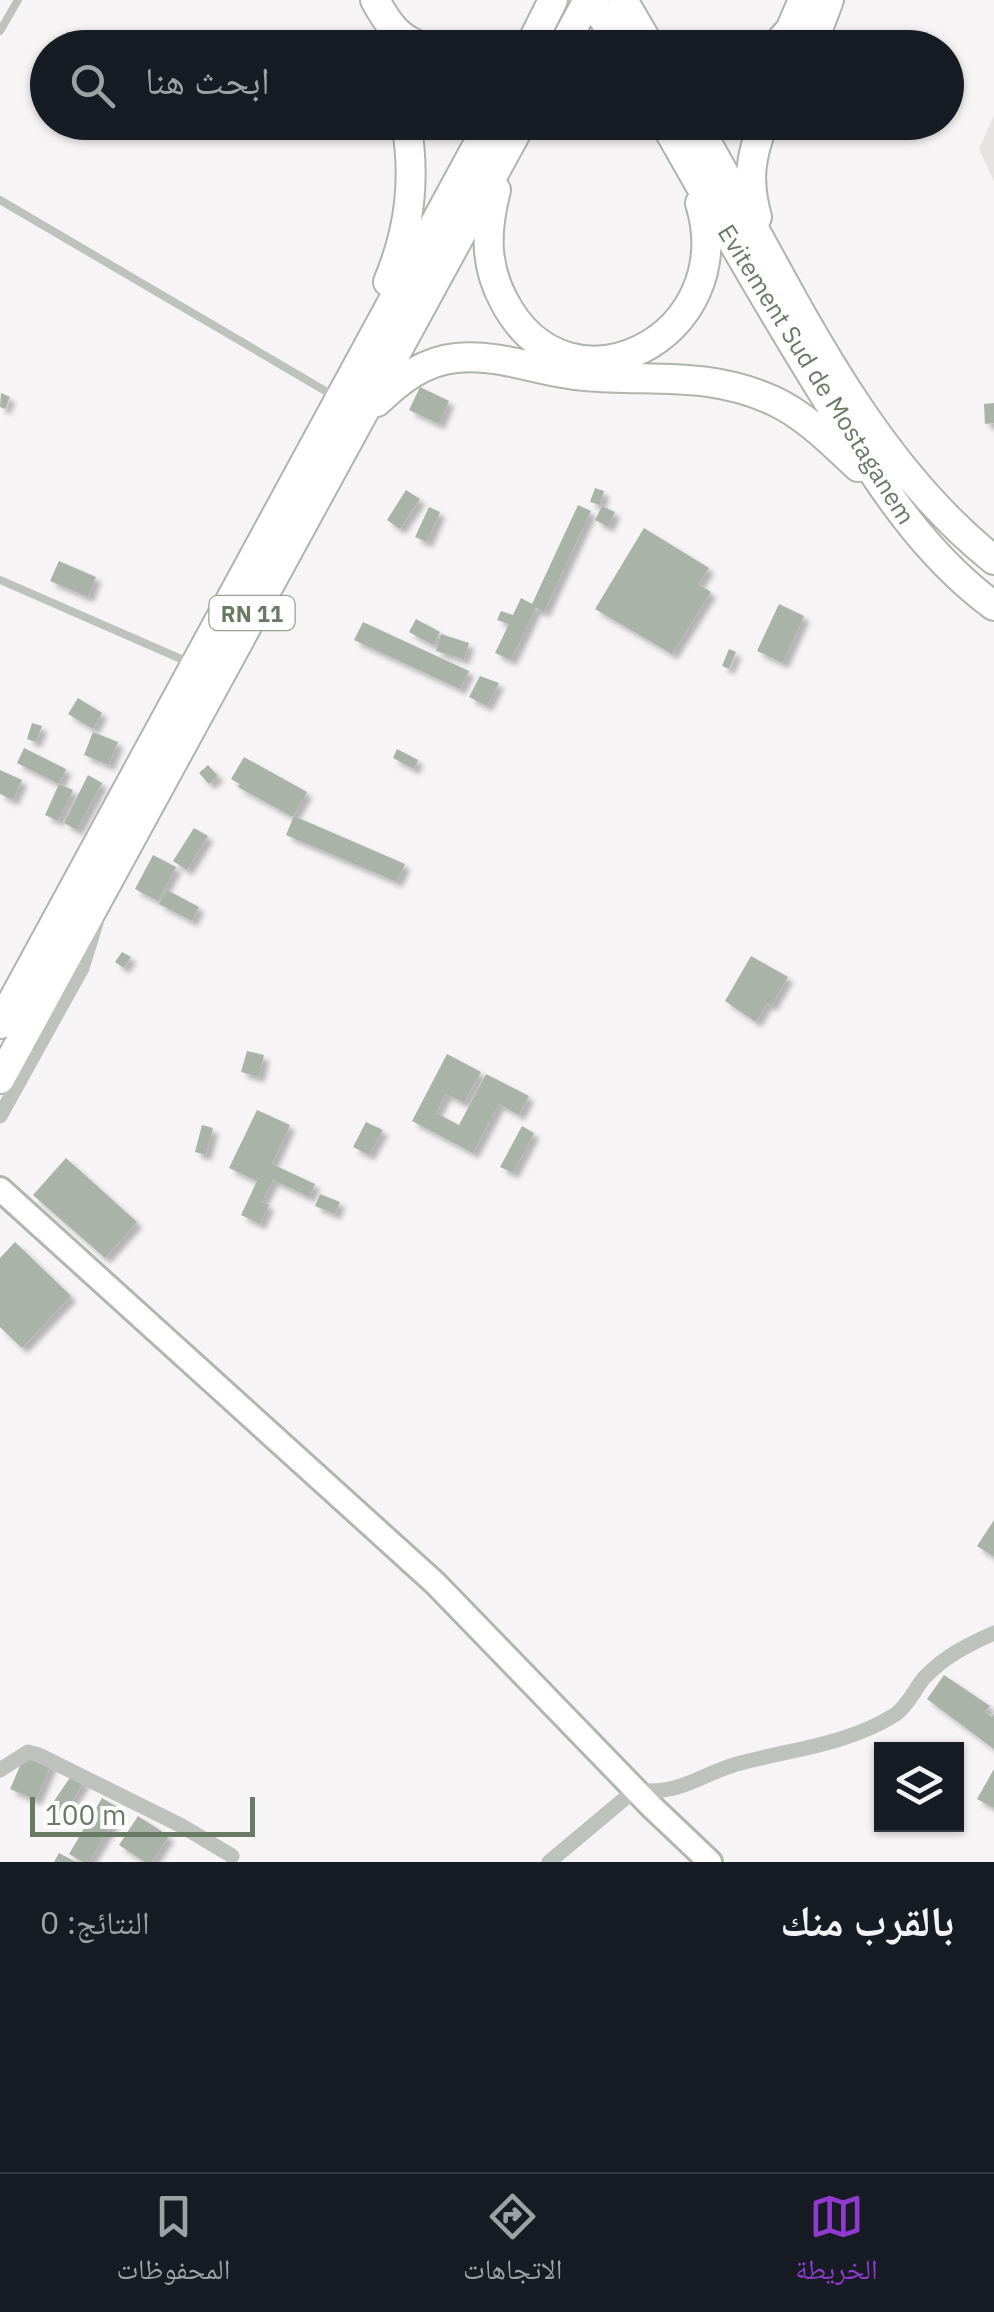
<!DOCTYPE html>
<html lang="ar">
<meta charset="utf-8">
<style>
:root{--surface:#171b24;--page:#20242c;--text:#f1f3f6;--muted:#9ea1a6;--line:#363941;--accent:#913ad0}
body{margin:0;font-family:"IBM Plex Sans","Noto Naskh Arabic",sans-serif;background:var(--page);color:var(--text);direction:rtl}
.controls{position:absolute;right:30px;bottom:30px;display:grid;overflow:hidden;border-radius:0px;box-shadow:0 2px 8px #0004}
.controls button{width:90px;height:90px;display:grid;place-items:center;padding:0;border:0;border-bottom:2px solid var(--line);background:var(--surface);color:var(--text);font:50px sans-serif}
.scale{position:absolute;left:30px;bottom:25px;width:225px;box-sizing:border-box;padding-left:10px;border:5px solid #697b65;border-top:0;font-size:28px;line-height:35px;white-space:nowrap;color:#697b65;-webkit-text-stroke:8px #fff;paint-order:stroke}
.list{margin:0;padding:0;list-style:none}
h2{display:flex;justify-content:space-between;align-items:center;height:130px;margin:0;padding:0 40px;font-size:42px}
h2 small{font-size:32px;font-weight:400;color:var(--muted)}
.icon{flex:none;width:55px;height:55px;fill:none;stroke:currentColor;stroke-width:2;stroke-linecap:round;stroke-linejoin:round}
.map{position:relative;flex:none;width:994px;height:1862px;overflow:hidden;direction:ltr}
.search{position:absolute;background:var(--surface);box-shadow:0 2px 8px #0004;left:30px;right:30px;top:30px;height:110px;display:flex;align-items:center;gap:25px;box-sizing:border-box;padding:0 35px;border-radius:55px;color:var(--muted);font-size:38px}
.sheet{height:310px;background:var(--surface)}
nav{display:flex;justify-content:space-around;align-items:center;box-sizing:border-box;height:140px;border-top:2px solid var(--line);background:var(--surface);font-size:28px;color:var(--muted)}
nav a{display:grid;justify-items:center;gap:5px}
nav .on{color:var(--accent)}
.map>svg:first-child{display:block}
</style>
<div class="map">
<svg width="994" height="1862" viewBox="0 0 994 1862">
<defs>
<filter id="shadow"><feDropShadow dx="5.5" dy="5.5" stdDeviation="2.5" flood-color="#0004"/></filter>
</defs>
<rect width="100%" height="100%" fill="#f6f4f5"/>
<path fill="#e5e4e3" d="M 994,115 L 994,182 L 979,149 Z"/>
<path fill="#aab3a8" filter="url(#shadow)" d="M 420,387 L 449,401 L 439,424 L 409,410 Z
M 1,393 L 10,397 L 5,409 L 0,407 Z
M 994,403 L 994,423 L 985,424 L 984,404 Z
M 595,488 L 604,491 L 600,505 L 590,502 Z
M 406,490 L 420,499 L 400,529 L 387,520 Z
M 578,505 L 591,511 L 544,612 L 536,608 L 511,660 L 495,653 L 509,624 L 497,620 L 501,611 L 513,615 L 521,598 L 532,604 Z
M 602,506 L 615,512 L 608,527 L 595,520 Z
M 429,507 L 440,512 L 427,542 L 415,537 Z
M 644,528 L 709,568 L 698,584 L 711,592 L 672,654 L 595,609 Z
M 59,561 L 96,577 L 88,597 L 50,581 Z
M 779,604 L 804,616 L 783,663 L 757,651 Z
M 416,619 L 440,632 L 433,645 L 409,632 Z
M 363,622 L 469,671 L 460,689 L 354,640 Z
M 441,634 L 469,643 L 464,659 L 436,651 Z
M 729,649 L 736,652 L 729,669 L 722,666 Z
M 480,676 L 499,683 L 487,706 L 469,697 Z
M 78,698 L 102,713 L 93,729 L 68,714 Z
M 32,723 L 42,726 L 36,742 L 27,739 Z
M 93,732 L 118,742 L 109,765 L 84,755 Z
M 24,748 L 66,769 L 59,784 L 17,763 Z
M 397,749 L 418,760 L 414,769 L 393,758 Z
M 244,757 L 307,792 L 293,817 L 238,787 L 240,784 L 231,779 Z
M 208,765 L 218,776 L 209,784 L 199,773 Z
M 0,770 L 22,780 L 13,800 L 0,794 Z
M 88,775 L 102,783 L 77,830 L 64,823 Z
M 59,784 L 73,790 L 58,821 L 45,815 Z
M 294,816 L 405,864 L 397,882 L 286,835 Z
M 194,828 L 208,836 L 187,870 L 173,861 Z
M 153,855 L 176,867 L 158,901 L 135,889 Z
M 167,890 L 199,907 L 192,921 L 159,904 Z
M 122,952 L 131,957 L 124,968 L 115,962 Z
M 751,956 L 788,977 L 771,1006 L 767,1003 L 756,1022 L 725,1001 Z
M 247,1051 L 264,1055 L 259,1077 L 241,1072 Z
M 447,1054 L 481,1072 L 464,1103 L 446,1094 L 436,1113 L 459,1125 L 486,1074 L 529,1096 L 519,1115 L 499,1104 L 473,1153 L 412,1121 Z
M 257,1110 L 290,1125 L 272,1164 L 315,1184 L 309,1197 L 273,1180 L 262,1202 L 269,1205 L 260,1224 L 241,1215 L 257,1181 L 229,1168 Z
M 366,1122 L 383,1130 L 369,1155 L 353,1147 Z
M 202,1125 L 213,1128 L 206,1155 L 195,1152 Z
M 522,1126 L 534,1133 L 513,1173 L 500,1167 Z
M 66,1158 L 137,1222 L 105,1258 L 33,1195 Z
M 320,1194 L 340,1202 L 335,1214 L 315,1206 Z
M 15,1242 L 71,1296 L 22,1348 L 0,1327 L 0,1258 Z
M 994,1520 L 994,1557 L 977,1546 Z
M 944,1675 L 990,1706 L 985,1712 L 992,1717 L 994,1713 L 994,1749 L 927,1699 Z
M 26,1752 L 52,1763 L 36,1800 L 10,1789 Z
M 994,1769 L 994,1808 L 977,1799 Z
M 73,1773 L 85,1781 L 63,1815 L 50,1807 Z
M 102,1798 L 121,1809 L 89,1862 L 83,1862 L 69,1854 Z
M 138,1816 L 169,1836 L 152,1862 L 145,1862 L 119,1845 Z
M 59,1853 L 76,1862 L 54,1862 Z"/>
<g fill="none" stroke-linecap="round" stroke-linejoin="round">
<defs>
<path id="secondary" d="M 0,1189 L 435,1583 L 651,1806 L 710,1862"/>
<path id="highway" d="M 375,0 C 388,24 398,39 425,48
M 592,0 L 621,48
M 623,0 L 651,48
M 529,48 L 553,0
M 562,48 L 588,0
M 774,48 L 790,30 L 803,0
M 811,48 L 829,0
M 664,122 C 716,213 767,304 823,393 C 872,472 918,550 994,606
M 695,122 C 783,272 856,450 994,560
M 496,190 C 486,229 484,264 504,301 C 569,425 741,337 700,203
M 757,217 C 747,181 750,157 764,122
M 388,282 C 410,229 416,179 406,122
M 377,402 C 400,380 424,361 456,358 C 500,353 542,373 585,376 C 652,382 709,371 774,401 C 806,416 832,443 858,467
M 0,1024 L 490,122
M 0,1079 L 522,122"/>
</defs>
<use href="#secondary" stroke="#b0b8ae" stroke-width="28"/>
<use href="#highway" stroke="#afb5ae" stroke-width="32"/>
<path stroke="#bdc3bc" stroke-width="8" d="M 0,31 L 18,0
M 0,200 L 334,396
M 0,580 L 188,662"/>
<path stroke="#bdc3bc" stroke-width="15" d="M 0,1116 L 82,968 L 96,923
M 0,1770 L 28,1752 L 39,1755 L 182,1826 L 232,1856
M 549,1862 L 635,1790 C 678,1796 699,1775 737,1764 C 791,1749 848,1745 896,1714 C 908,1705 915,1689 924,1678 C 945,1656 967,1645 994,1633"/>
<use href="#secondary" stroke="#fff" stroke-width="22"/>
<use href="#highway" stroke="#fff" stroke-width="28"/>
</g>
<g text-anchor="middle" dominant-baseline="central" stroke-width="10" stroke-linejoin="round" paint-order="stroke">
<rect fill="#fff" stroke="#96a393" stroke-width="2.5" x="209.5" y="596" width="85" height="34" rx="8"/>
<g font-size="22" font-weight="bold" fill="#697b65">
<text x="252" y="613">RN 11</text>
</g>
<g font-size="25" fill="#697b65" stroke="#fff">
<text transform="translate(817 374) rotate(58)">Evitement Sud de Mostaganem</text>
</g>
</g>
</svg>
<div class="controls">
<button><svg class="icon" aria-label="layers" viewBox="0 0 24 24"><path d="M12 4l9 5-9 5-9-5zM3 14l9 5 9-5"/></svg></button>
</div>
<div class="scale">100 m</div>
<div class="search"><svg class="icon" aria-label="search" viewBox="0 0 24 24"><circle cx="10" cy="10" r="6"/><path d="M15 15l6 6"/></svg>ابحث هنا</div>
</div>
<section class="sheet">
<h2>بالقرب منك<small>النتائج: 0</small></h2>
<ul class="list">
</ul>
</section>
<nav>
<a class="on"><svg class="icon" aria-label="map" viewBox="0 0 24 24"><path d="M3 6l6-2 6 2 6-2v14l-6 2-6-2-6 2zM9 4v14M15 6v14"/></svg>الخريطة</a>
<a><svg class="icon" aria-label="directions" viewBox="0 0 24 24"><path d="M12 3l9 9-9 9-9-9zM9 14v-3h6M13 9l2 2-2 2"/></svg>الاتجاهات</a>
<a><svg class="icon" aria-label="saved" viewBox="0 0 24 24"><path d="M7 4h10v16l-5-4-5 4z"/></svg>المحفوظات</a>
</nav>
